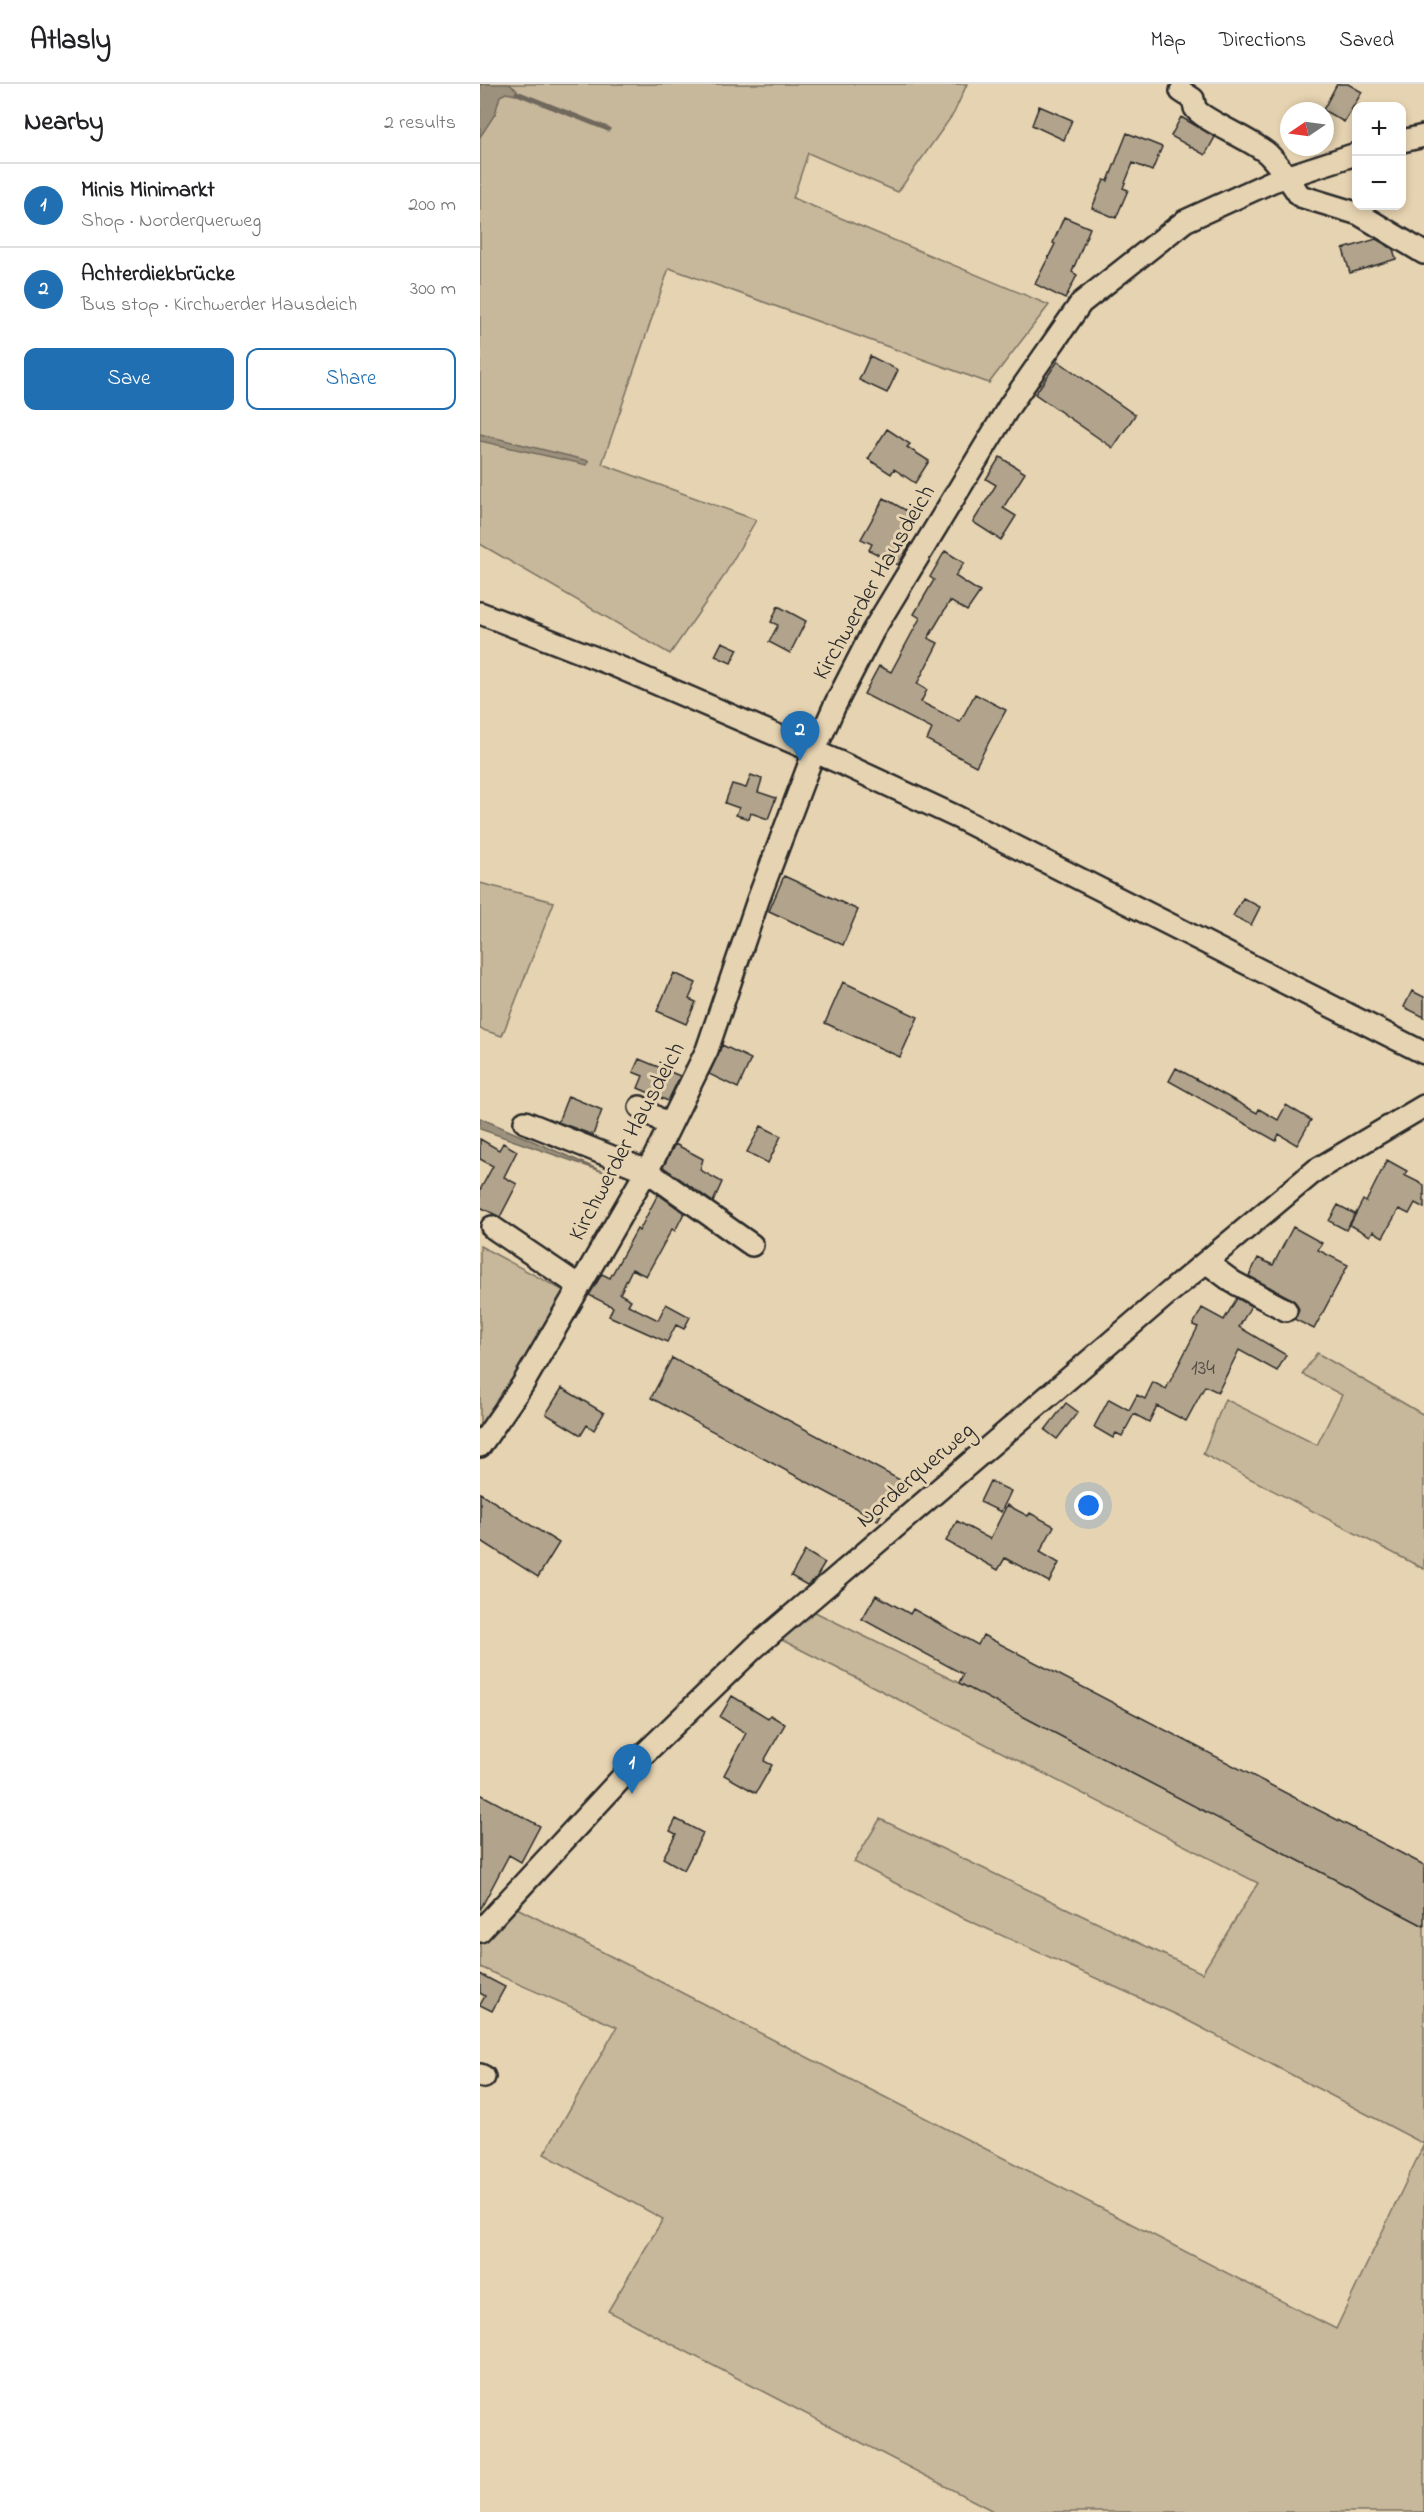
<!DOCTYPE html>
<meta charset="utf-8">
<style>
:root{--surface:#fff;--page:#f2f2f2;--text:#202124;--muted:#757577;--line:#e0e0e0;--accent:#1f6fb2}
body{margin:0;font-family:"Indie Flower",sans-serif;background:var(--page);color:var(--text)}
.controls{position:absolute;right:18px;top:18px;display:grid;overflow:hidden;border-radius:12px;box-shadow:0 3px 9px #0003}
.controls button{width:54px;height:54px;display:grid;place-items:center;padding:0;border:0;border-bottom:2px solid var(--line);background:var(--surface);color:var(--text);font:30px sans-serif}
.compass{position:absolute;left:800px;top:18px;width:54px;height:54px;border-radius:50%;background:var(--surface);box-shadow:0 3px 9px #0003;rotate:257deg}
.you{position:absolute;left:609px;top:1422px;width:21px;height:21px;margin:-15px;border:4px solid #fff;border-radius:50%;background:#1a73e8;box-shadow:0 0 0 9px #1a73e833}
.badge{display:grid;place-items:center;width:39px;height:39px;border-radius:50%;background:var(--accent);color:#fff;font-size:20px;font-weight:700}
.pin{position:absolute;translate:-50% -50px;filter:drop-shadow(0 2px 3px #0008)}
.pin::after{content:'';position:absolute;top:32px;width:21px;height:18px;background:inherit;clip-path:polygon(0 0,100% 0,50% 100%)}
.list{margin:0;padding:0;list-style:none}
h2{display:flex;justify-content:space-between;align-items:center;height:78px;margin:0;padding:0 24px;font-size:26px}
h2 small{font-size:20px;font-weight:400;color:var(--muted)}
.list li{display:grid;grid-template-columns:39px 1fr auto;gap:18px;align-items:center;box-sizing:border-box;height:84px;padding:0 24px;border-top:2px solid var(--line)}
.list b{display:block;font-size:22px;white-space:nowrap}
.list p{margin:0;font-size:20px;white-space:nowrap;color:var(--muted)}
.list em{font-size:20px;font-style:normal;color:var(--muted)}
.actions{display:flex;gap:12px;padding:18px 24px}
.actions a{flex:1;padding:14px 0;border:2px solid var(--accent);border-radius:12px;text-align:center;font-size:21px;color:var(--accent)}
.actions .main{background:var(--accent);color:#fff}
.map{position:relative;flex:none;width:944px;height:2428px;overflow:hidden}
header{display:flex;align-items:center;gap:36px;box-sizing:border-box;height:84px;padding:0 30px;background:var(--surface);border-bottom:2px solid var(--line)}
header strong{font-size:28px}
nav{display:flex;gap:33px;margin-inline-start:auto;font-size:21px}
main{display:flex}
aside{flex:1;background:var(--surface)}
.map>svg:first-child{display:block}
</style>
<header>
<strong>Atlasly</strong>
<nav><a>Map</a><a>Directions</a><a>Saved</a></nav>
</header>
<main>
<aside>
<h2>Nearby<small>2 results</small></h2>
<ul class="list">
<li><span class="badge">1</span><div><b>Minis Minimarkt</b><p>Shop · Norderquerweg</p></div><em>200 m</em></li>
<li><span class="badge">2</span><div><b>Achterdiekbrücke</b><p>Bus stop · Kirchwerder Hausdeich</p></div><em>300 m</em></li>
</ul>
<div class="actions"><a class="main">Save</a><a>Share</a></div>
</aside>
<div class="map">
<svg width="944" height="2428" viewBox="0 0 944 2428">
<rect width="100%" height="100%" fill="#e6d3b1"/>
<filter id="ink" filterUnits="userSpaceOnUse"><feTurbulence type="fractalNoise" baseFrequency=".0167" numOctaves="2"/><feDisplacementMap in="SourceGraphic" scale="12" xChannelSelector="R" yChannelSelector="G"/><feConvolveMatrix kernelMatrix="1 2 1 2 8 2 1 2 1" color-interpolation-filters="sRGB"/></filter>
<g filter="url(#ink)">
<path fill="#c7b89b" stroke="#797263" stroke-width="1.5" d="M 0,0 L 487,0 L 474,29 L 418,108 L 328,69 L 313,114 L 569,221 L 509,299 L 189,184 L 122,380 L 276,436 L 242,495 L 190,570 L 0,460 Z
M 0,799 L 74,818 L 22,952 L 0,945 Z
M 0,1162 L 86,1208 L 36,1294 L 0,1344 Z
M 837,1269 L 944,1331 L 944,1485 L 723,1370 L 745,1315 L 837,1361 L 862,1311 L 822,1290 Z
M 333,1527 L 479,1599 L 944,1842 L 944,2060 L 697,1931 L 481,1833 L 374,1778 L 400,1735 L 722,1889 L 778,1799 L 300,1555 Z
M 33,1822 L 856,2245 L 944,2060 L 944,2428 L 515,2428 L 128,2227 L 183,2135 L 64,2070 L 137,1943 L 0,1883 L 0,1858 Z"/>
<path fill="#9c917c" stroke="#6f685c" stroke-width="1.5" d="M 0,0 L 29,0 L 37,6 L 36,11 L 26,9 L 20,12 L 15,30 L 0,53 Z
M 0,350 L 109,377 L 107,381 L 0,357 Z
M 0,1034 L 124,1088 L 0,1045 Z"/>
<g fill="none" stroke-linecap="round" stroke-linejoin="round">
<path stroke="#6f685c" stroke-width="5" d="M 37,9 L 128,45"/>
</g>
<path fill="#b2a48c" stroke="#2b2b2b" stroke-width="1.5" d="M 857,0 L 868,0 L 882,8 L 864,38 L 843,26 Z
M 559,22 L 592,36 L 584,56 L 552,41 Z
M 701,33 L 735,53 L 725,71 L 691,52 Z
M 647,49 L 682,63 L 672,87 L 653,79 L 643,104 L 648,106 L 636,134 L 612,124 L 624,96 L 628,97 Z
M 584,133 L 610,144 L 592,188 L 597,191 L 585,215 L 555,200 L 575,160 L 573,159 Z
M 896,155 L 913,165 L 916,175 L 870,189 L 863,165 Z
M 390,272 L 418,286 L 407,309 L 379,296 Z
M 578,277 L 655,331 L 633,364 L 555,310 Z
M 407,345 L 430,360 L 427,363 L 449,377 L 435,399 L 414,385 L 411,390 L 388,375 Z
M 520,373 L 545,389 L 523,424 L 536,432 L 521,456 L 493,438 L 516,401 L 506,395 Z
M 404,414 L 436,432 L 423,455 L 431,459 L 418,481 L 389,466 L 392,460 L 381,455 Z
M 465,467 L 484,479 L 475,492 L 500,508 L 487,527 L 470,517 L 448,554 L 458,559 L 437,600 L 447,606 L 441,618 L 480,638 L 495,610 L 526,626 L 496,682 L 447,656 L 452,645 L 384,610 L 399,582 L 411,588 L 440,534 L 434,530 L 454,496 L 450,493 Z
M 298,522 L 326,537 L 310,569 L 289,558 L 298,541 L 291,538 Z
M 242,558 L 258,565 L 251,579 L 235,572 Z
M 271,691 L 282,695 L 278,708 L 296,714 L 288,735 L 271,729 L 269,735 L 256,731 L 259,724 L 245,719 L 252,700 L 266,704 Z
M 304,792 L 378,826 L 363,861 L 289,827 Z
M 763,814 L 780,823 L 771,841 L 753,832 Z
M 194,889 L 216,899 L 209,915 L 216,918 L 206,940 L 177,927 Z
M 363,898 L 438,933 L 420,973 L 345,939 Z
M 932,907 L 944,913 L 944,933 L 924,923 Z
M 242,961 L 271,975 L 258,1004 L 229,990 Z
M 159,975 L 200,992 L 188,1017 L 158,1004 L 163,992 L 153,988 Z
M 696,984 L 777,1029 L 779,1025 L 798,1036 L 806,1021 L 831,1036 L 817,1061 L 799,1050 L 796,1057 L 689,997 Z
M 88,1012 L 122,1026 L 113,1051 L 78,1038 Z
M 281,1042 L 301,1052 L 288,1079 L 267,1068 Z
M 0,1055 L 19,1066 L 23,1059 L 37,1067 L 24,1093 L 37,1100 L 20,1133 L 0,1123 L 0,1106 L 13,1082 L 0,1075 Z
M 195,1060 L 223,1075 L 220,1086 L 242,1098 L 233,1118 L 183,1083 Z
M 907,1076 L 927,1087 L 924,1091 L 944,1101 L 944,1124 L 935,1119 L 929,1130 L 919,1125 L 903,1153 L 893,1147 L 890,1152 L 870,1141 L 883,1116 L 886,1118 Z
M 178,1110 L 204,1129 L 195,1147 L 192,1145 L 166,1192 L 152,1185 L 140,1210 L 151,1216 L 148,1221 L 178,1236 L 186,1220 L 210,1233 L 204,1245 L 196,1241 L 187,1258 L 129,1232 L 133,1223 L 109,1211 L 122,1190 L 130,1194 L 157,1145 L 159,1147 Z
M 858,1121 L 875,1130 L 866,1146 L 849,1137 Z
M 813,1143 L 842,1159 L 838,1166 L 868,1181 L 834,1245 L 814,1235 L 819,1225 L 812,1215 L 769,1192 L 778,1174 L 793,1181 Z
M 757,1214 L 771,1222 L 759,1243 L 806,1271 L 797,1287 L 759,1266 L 738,1308 L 725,1302 L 706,1337 L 677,1322 L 669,1338 L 654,1330 L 642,1352 L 636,1349 L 633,1354 L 614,1343 L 629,1315 L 649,1326 L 657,1311 L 665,1315 L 673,1298 L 686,1305 L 718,1243 L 713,1241 L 722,1224 L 744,1236 Z
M 192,1274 L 420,1396 L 398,1436 L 171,1314 Z
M 82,1304 L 124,1329 L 114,1346 L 107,1341 L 101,1351 L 66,1330 Z
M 586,1319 L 598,1328 L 577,1355 L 565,1346 Z
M 510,1397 L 531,1407 L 521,1428 L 500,1418 Z
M 0,1409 L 79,1459 L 58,1493 L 0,1456 Z
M 527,1421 L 548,1432 L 550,1429 L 574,1442 L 560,1468 L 579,1479 L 569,1498 L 525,1474 L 518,1486 L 466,1457 L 477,1437 L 510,1455 Z
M 325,1467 L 345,1479 L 336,1494 L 327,1501 L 311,1492 Z
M 396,1511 L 430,1530 L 433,1525 L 498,1561 L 503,1551 L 944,1781 L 944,1842 L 479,1599 L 483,1590 L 382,1535 Z
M 252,1612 L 288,1634 L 290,1631 L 305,1640 L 284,1677 L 292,1681 L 276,1709 L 244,1691 L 266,1649 L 240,1633 Z
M 0,1710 L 60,1742 L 41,1778 L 29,1771 L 0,1826 Z
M 196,1735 L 223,1749 L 204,1786 L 183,1774 L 196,1750 L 190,1747 Z
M 0,1890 L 25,1903 L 12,1927 L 0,1921 L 5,1912 L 0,1909 Z"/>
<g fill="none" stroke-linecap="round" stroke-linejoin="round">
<defs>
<path id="minor" d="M 701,7 L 713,15 C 713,16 715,23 715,24 C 722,36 773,56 788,70 C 800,82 810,97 820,112 L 879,130 L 944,169
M 922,57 L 944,52
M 0,529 L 136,582 L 361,679 L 477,733 L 944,969
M 160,1023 L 189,1042
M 45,1038 L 167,1087 L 272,1161
M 12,1143 L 99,1202
M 726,1178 L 753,1198 L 806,1226
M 0,1362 L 43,1300 L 174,1074 L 227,966 L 278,816 L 334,668 L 355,621 L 393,547 L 530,321 L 601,219 L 705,137 L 793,97 L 876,70
M 0,1847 L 162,1672 L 274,1564 L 685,1212 L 836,1086 L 944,1022
M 0,1991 L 4,1993"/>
</defs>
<use href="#minor" stroke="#2b2b2b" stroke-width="26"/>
<use href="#minor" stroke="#e6d3b1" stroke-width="21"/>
</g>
</g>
<g text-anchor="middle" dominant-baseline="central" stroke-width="6" stroke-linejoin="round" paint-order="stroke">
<g font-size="21" fill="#4d4943">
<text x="723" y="1285">134</text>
</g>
<g font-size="24" fill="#2b2b2b" stroke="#e6d3b1">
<text transform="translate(395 499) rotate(-60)">Kirchwerder Hausdeich</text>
<text transform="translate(148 1058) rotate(-62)">Kirchwerder Hausdeich</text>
<text transform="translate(436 1392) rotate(-41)">Norderquerweg</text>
</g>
</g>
</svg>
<div class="controls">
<button>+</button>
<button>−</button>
</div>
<svg class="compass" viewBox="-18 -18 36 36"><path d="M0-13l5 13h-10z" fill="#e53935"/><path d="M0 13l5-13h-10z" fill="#757577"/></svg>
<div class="you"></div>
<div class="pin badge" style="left:152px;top:1710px">1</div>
<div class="pin badge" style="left:320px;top:677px">2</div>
</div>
</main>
